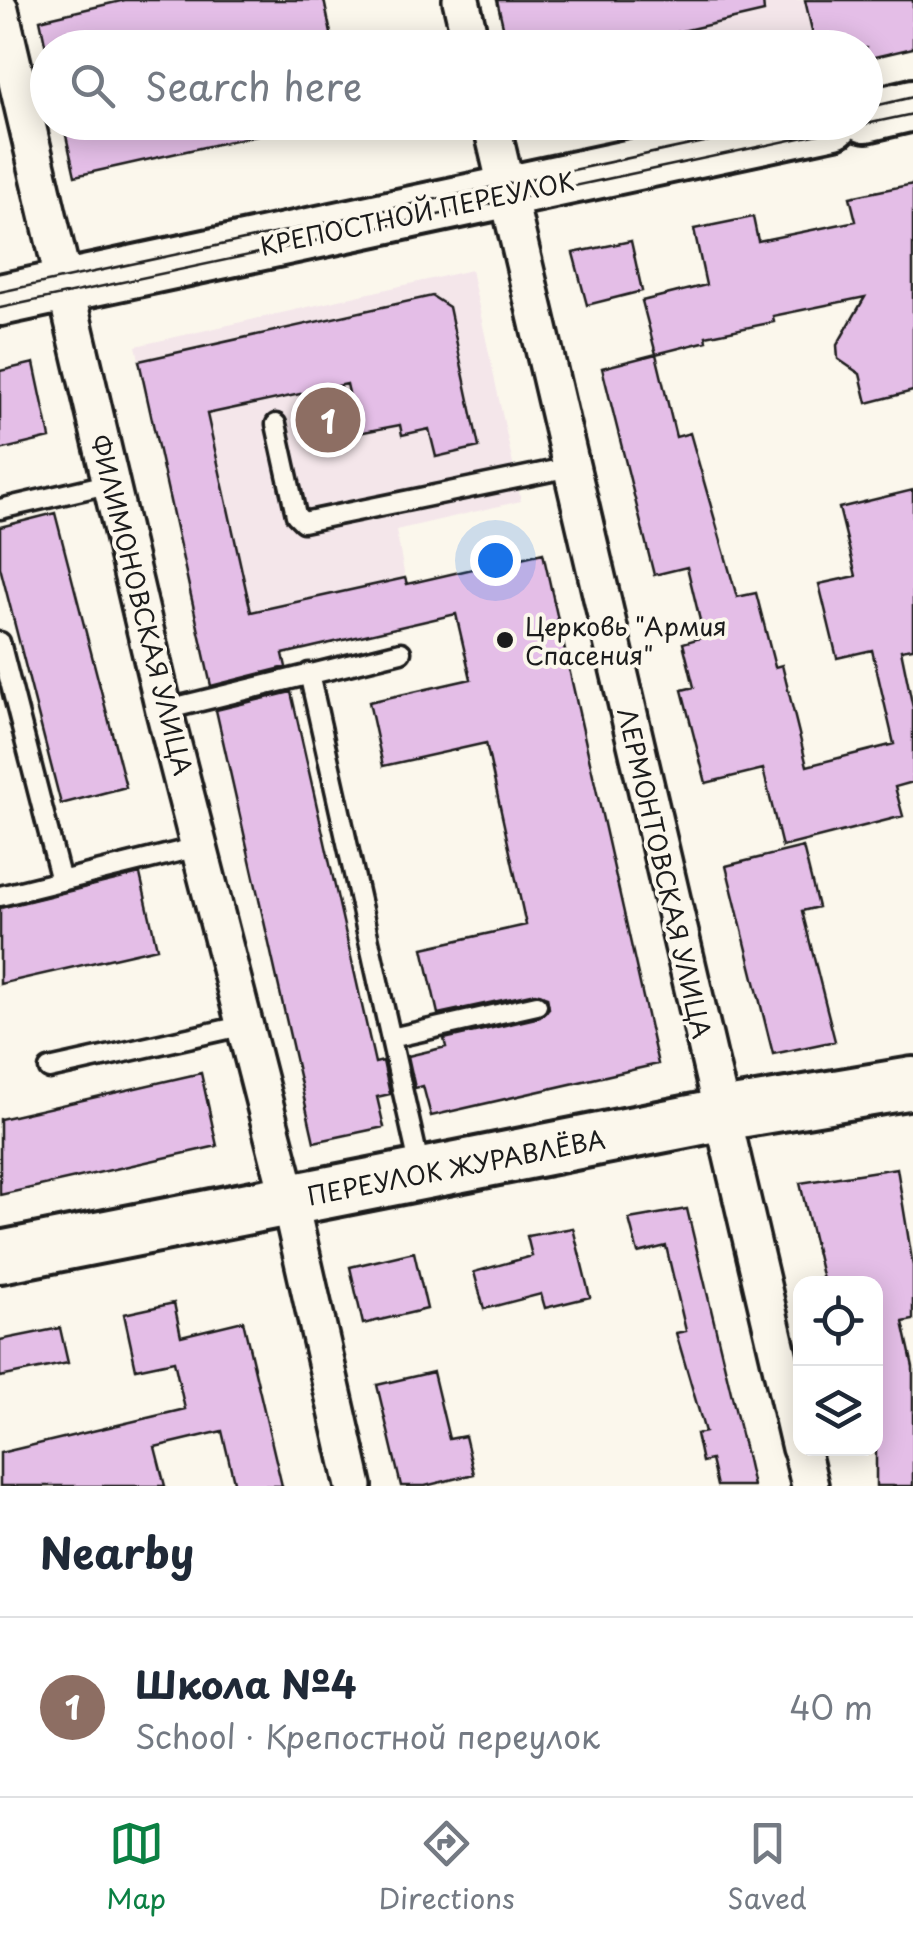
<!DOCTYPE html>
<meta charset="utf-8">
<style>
:root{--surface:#fff;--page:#f6f6f7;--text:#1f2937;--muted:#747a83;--line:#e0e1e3;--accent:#0b8043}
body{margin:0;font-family:"Playpen Sans",sans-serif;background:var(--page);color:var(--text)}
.controls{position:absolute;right:30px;bottom:30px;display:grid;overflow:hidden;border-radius:20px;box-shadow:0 5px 25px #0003}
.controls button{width:90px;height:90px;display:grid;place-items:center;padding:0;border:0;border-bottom:2px solid var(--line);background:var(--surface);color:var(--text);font:50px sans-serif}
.you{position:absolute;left:495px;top:560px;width:35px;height:35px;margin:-25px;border:8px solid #fff;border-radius:50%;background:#1a73e8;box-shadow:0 0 0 15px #1a73e833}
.badge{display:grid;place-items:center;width:65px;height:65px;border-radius:50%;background:var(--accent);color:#fff;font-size:32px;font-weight:700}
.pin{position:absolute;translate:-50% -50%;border:5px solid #fff;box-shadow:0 2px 10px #0006}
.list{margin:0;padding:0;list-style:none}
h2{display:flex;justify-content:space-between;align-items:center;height:130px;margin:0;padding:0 40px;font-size:42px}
h2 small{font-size:32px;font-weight:400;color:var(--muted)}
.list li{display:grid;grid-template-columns:65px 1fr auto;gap:30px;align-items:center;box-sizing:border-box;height:180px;padding:0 40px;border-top:2px solid var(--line)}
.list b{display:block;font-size:38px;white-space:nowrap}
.list p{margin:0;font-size:32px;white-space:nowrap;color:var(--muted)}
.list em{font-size:32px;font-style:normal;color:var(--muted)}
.icon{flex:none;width:55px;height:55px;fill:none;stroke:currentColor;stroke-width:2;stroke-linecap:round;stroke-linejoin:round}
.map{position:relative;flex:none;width:913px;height:1486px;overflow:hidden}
.search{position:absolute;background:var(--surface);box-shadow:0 5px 25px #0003;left:30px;right:30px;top:30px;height:110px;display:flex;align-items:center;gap:25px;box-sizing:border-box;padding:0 35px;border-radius:55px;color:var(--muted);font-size:38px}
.sheet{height:310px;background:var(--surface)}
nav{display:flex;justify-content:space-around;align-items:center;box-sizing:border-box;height:140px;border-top:2px solid var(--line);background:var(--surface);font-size:28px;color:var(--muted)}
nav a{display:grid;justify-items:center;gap:5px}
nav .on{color:var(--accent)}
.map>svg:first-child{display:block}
</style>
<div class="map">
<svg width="913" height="1486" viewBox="0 0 913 1486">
<rect width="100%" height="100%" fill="#fbf7ec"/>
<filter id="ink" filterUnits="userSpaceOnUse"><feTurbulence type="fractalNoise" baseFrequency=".01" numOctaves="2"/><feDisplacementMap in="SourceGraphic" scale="20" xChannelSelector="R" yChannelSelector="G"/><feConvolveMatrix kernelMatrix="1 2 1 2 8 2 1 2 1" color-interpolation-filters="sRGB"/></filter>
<g filter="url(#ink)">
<path fill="#f4e6ea" d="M 497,0 L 913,0 L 913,48 L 866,59 L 866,48 L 508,47 Z
M 471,270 L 521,501 L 396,530 L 405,578 L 197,625 L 136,346 Z"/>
<path fill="#e4bee7" stroke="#1c1c1c" stroke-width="2.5" d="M 125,0 L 324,0 L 334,48 L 46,48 L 40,20 Z
M 497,0 L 763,0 L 764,12 L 609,48 L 508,48 Z
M 805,0 L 913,0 L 913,48 L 866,59 L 866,48 L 816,48 Z
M 63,122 L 261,122 L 262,134 L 75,176 Z
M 913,184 L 913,391 L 867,403 L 860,374 L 838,359 L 837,345 L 865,297 L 773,316 L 774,322 L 706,336 L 707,341 L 656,354 L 642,301 L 706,285 L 694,229 L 753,217 L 758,241 L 856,221 L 850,197 Z
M 631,241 L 642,291 L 587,305 L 573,253 Z
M 432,296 L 449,307 L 479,447 L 436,457 L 429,429 L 402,435 L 400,425 L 358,433 L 347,384 L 207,414 L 251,612 L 405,578 L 407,584 L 543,553 L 658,1064 L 431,1116 L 423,1086 L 415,1088 L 408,1056 L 446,1047 L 444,1039 L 540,1017 L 549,1008 L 547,997 L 535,993 L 438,1014 L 423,948 L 526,925 L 486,743 L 383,766 L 369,702 L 471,679 L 456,614 L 283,654 L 286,667 L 211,686 L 139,361 Z
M 656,354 L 676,437 L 690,433 L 737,597 L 756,593 L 775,667 L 782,665 L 807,766 L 894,744 L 872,650 L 837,658 L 819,584 L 856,576 L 839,508 L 913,490 L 913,648 L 901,650 L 913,708 L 913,782 L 895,787 L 903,816 L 782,847 L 763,769 L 706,783 L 682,690 L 694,687 L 683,643 L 704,637 L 687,567 L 654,575 L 602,368 Z
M 34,363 L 50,438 L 0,450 L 0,371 Z
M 55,513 L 126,787 L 61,804 L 0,567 L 0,527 Z
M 291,692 L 375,1063 L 383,1061 L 390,1094 L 377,1097 L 384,1127 L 314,1142 L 216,710 Z
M 803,847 L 818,907 L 802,911 L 835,1041 L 773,1054 L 726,866 Z
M 140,874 L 157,948 L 0,984 L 0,908 Z
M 201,1073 L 217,1146 L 0,1195 L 0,1119 Z
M 897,1168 L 913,1266 L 913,1320 L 903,1322 L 913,1367 L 913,1486 L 876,1486 L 876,1284 L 824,1284 L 800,1183 Z
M 687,1209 L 746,1455 L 753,1486 L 717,1486 L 711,1460 L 702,1462 L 696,1434 L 705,1432 L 676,1333 L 686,1331 L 666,1246 L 638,1253 L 629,1219 Z
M 573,1228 L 590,1297 L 545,1308 L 541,1294 L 484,1309 L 474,1272 L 532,1256 L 527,1236 Z
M 414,1252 L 427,1309 L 363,1324 L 350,1267 Z
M 174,1303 L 181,1336 L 243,1321 L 282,1486 L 235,1486 L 222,1431 L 155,1447 L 165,1486 L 0,1486 L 0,1453 L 185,1409 L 174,1361 L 136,1369 L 124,1314 Z
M 60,1328 L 68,1363 L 0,1377 L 0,1340 Z
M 433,1372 L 449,1439 L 465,1436 L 474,1474 L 425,1486 L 401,1486 L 377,1385 Z"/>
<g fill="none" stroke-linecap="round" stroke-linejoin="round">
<defs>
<path id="lane" d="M 276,424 L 296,515 L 303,522 L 571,467
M 0,509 L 112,483
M 0,642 L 61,881
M 309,673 L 421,1173
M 164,710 L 401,652
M 0,896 L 202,846
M 391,1038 L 537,1005
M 49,1069 L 246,1025"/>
<path id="street" d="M 461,0 L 472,48
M 0,9 L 164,710 L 289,1199 L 354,1486
M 491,122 L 800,1448
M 801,1448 L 810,1486"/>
<path id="secondary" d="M 866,116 L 913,105
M 0,300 L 834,122
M 0,1257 L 721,1115 L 913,1083"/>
</defs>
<use href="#lane" stroke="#1c1c1c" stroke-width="25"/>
<use href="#street" stroke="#1c1c1c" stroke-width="42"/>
<use href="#secondary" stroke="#1c1c1c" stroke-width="58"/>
<use href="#lane" stroke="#fbf7ec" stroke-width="18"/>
<use href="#street" stroke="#fbf7ec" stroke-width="35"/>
<use href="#secondary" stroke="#fbf7ec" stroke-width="50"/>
<path stroke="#1c1c1c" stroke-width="2.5" d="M 866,108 L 913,97
M 0,292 L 798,122
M 0,308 L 913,114"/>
</g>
</g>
<circle fill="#1c1c1c" stroke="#fbf7ec" stroke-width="4" cx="505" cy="640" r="10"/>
<g text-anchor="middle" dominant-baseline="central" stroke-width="8" stroke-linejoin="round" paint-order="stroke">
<g font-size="25" fill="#1c1c1c" stroke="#fbf7ec">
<text transform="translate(417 213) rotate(-12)">КРЕПОСТНОЙ ПЕРЕУЛОК</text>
<text transform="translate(142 605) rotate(76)">ФИЛИМОНОВСКАЯ УЛИЦА</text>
<text transform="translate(665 873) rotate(77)">ЛЕРМОНТОВСКАЯ УЛИЦА</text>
<text transform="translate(456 1167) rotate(-11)">ПЕРЕУЛОК ЖУРАВЛЁВА</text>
</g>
<g font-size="25" fill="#1c1c1c" stroke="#fbf7ec" text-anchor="start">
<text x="525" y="626">Церковь "Армия<tspan x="525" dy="29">Спасения"</tspan></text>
</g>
</g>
</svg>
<div class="controls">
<button><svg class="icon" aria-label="locate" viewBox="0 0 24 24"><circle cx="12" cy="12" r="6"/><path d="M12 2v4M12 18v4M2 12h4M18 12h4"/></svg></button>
<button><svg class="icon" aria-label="layers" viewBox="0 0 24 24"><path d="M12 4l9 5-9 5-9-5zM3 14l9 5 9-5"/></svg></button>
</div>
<div class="you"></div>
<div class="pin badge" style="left:328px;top:420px;background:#8d6e63">1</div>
<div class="search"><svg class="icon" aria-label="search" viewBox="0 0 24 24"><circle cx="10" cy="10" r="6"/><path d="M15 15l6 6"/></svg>Search here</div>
</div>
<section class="sheet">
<h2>Nearby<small></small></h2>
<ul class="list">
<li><span class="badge" style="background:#8d6e63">1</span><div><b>Школа №4</b><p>School · Крепостной переулок</p></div><em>40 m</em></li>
</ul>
</section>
<nav>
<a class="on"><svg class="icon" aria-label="map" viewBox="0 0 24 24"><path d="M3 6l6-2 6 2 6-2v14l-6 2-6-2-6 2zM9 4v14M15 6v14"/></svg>Map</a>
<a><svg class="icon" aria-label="directions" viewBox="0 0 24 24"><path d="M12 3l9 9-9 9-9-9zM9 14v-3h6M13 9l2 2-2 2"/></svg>Directions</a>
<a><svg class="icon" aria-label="saved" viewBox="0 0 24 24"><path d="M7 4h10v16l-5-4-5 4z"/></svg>Saved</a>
</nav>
